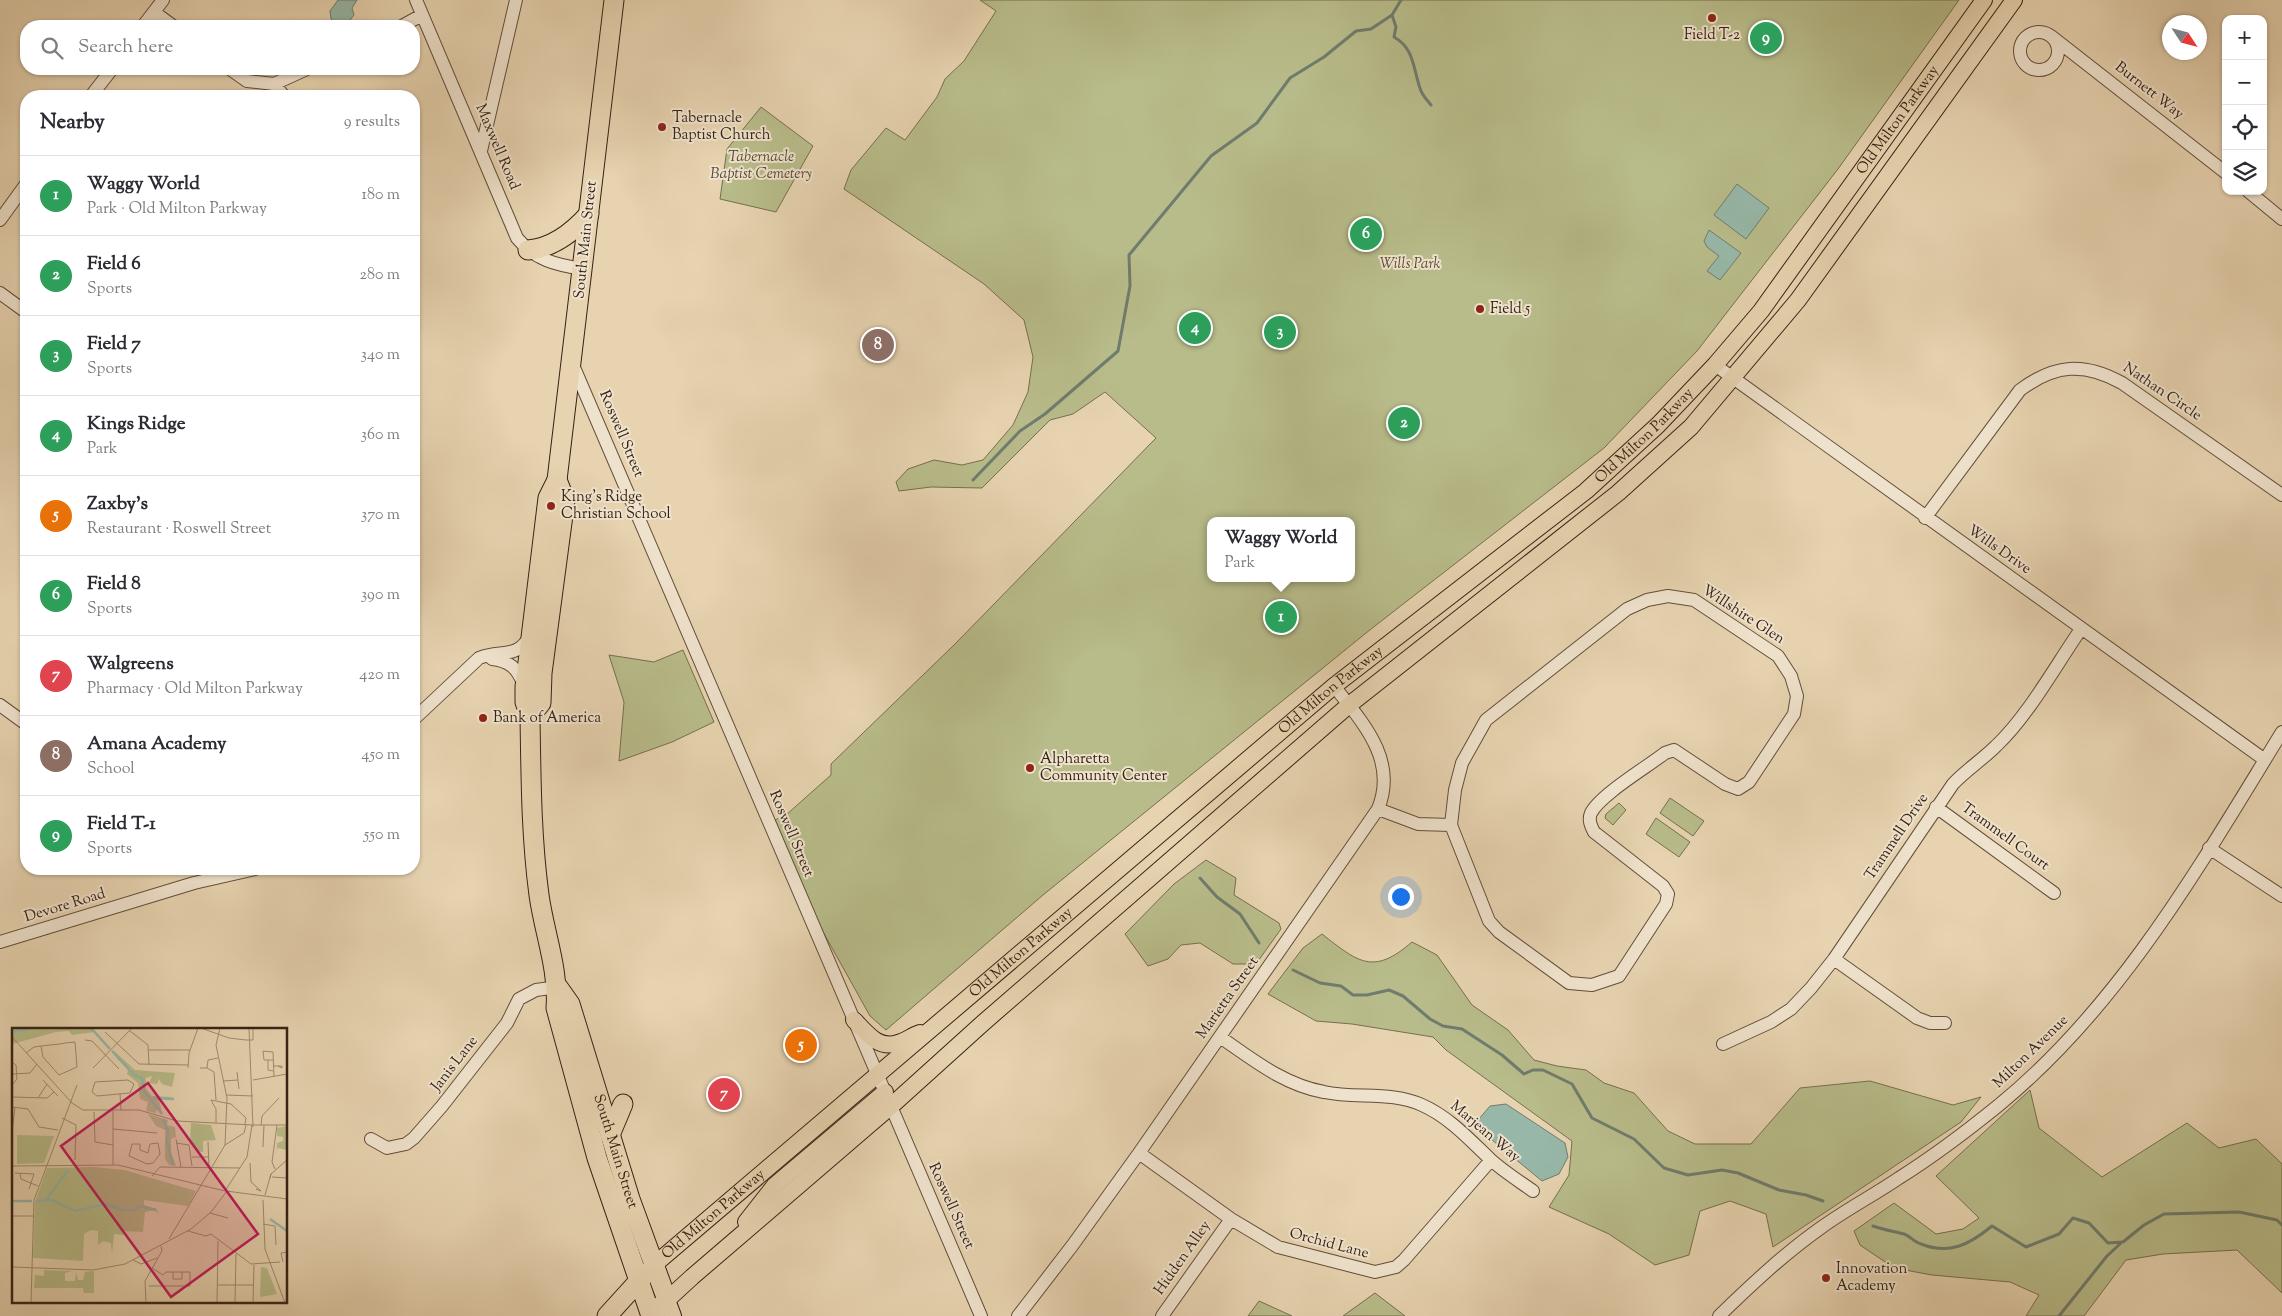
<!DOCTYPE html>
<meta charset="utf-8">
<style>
:root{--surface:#fff;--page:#f2f2f3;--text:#2b2b33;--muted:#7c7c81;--line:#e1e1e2;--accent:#ea580c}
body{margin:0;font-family:"Sorts Mill Goudy",serif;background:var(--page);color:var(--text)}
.controls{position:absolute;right:15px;top:15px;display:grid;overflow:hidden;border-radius:10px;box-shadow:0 1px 4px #0004}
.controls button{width:45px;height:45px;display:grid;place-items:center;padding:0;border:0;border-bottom:1px solid var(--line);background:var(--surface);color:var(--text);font:25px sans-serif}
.compass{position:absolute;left:2162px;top:15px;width:45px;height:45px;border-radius:50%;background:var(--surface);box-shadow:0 1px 4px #0004;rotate:126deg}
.you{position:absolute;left:1400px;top:896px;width:18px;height:18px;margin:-12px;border:4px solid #fff;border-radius:50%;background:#1a73e8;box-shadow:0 0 0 8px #1a73e833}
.badge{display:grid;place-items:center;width:32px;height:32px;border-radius:50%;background:var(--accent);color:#fff;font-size:16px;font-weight:700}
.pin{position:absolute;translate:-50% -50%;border:2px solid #fff;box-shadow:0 1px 5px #0006}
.popup{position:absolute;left:1207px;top:517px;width:148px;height:65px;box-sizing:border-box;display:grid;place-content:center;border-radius:10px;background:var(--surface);filter:drop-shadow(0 1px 4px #0005);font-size:16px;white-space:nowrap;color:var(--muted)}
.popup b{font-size:19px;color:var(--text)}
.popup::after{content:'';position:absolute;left:50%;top:100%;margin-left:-10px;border:10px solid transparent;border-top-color:var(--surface)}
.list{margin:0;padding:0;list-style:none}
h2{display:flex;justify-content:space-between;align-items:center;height:65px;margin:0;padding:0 20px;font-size:21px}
h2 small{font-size:16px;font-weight:400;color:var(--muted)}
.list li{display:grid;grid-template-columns:32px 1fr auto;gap:15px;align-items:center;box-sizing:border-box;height:80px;padding:0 20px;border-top:1px solid var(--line)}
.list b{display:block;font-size:19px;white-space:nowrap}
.list p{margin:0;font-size:16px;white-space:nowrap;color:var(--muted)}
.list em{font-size:16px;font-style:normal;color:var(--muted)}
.icon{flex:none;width:28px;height:28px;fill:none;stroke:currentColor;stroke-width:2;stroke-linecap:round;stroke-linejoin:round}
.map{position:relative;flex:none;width:2282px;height:1316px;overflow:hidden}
.search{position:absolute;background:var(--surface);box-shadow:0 1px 4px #0004;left:20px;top:20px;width:400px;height:55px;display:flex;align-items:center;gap:12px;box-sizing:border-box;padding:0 18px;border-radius:20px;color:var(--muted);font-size:19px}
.panel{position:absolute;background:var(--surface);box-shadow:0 1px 4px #0004;left:20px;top:90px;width:400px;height:785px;border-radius:20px}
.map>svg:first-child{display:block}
</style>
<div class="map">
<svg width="2282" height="1316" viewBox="0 0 2282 1316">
<rect width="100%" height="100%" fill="#e7d3b0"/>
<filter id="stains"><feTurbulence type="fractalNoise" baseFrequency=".004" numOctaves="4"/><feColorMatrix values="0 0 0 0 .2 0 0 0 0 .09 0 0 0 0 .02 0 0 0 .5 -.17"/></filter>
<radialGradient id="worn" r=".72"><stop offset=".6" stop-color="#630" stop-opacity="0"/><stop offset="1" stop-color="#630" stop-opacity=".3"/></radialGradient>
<path fill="#b8bc8a" stroke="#766f50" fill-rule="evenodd" d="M 980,0 L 1959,0 L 1838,169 L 1697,351 L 1604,448 L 1371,629 L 1043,895 L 886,1030 L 870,1016 L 817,921 L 775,820 L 786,815 L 831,775 L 831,764 L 955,644 L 1156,438 L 1105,392 L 1073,414 L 1050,420 L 982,488 L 931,487 L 899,491 L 896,482 L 908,469 L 934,460 L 962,465 L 983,460 L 1013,425 L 1028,392 L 1033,357 L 1024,320 L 984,284 L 844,189 L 851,170 L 886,128 L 905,140 L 937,97 L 945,79 L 964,61 L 996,11 ZM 1211,521 L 1351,521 L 1351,578 L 1211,578 Z
M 761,107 L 813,146 L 776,212 L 720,199 L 727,149 Z
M 683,650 L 714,722 L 672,742 L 619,761 L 624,702 L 609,655 L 654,662 Z
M 1670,798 L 1704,821 L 1693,836 L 1660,813 Z
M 1619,803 L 1626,810 L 1613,825 L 1605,818 L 1606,814 Z
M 1656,818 L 1690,842 L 1679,857 L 1646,834 Z
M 1206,860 L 1236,878 L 1234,895 L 1279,923 L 1281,929 L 1256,964 L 1233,964 L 1200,943 L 1181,945 L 1168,959 L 1148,966 L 1125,934 L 1174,884 Z
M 1322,934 C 1358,962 1373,976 1412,942 L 1437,955 L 1472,1005 L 1508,1030 L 1534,1060 L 1557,1066 L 1586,1070 L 1604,1083 L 1634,1093 L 1668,1131 L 1695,1144 L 1751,1144 L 1800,1088 L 1870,1081 L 1953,1105 L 1981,1097 L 1961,1122 L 1773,1247 L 1766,1214 L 1730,1201 L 1700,1211 L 1689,1255 L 1655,1265 L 1609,1234 L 1549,1207 L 1569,1175 L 1572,1141 L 1446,1050 L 1433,1037 L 1352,1024 L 1316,1021 L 1268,994 L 1303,948 Z
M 2030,1090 L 2039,1128 L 2102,1177 L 2187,1123 L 2219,1148 L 2256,1139 L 2282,1164 L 2282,1293 L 2237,1250 L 2163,1254 L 2126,1260 L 2084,1316 L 2026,1316 L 2039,1295 L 2010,1282 L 1932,1275 L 1894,1268 L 1860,1245 L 1854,1231 L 1894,1203 L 1936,1234 L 1963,1229 L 1979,1218 L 1936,1176 Z
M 1375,1293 L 1405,1316 L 1343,1316 Z
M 1259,1301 L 1292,1316 L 1248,1316 Z"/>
<path fill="#97b8a9" stroke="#707c6e" d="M 338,0 L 357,0 L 352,8 L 354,15 L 347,24 L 339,25 L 331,19 L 330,11 Z
M 1737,184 L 1769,208 L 1746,239 L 1714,215 Z
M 1709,230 L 1741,253 L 1720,280 L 1707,271 L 1719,256 L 1707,247 L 1704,241 Z
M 1506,1104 L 1565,1143 L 1568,1157 L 1559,1174 L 1542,1181 L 1486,1135 L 1478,1120 L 1490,1106 Z"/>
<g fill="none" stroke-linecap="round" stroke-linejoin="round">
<path stroke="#707c6e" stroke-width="3" d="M 1392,15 L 1396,27 L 1394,37 C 1414,48 1413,68 1420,88 C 1421,94 1427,100 1431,105
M 973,480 L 1020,431 L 1045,414 L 1118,351 L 1130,286 L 1129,255 L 1211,156 L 1257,123 L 1290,78 L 1324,57 L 1356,31 L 1371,29 L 1392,15 L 1401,0
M 1200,878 L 1217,897 L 1240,914 L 1259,943
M 1293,970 L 1320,983 L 1341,986 L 1353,995 L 1367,995 L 1389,990 L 1403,996 L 1430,1019 L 1443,1026 L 1462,1029 L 1502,1055 L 1524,1074 L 1533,1070 L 1543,1070 L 1572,1084 L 1592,1118 L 1634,1139 L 1664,1168 L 1688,1175 L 1722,1170 L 1738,1173 L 1779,1190 L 1806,1195 L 1823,1201
M 1873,1226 C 1884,1230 1893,1231 1904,1234 C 1910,1236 1914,1242 1921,1244 C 1949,1255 1969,1245 1992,1226 L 2026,1247 L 2059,1234 L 2073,1218 L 2089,1223 L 2108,1243 L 2123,1242 L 2144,1225 L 2164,1214 L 2239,1212 L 2277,1220 L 2282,1225
M 2059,1316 L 2107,1256 L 2122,1242"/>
<defs>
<path id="minor" d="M 416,0 L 517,238 C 535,260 556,265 583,269
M 154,12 L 173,26
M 143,26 L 163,0
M 402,26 L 422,15
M2020 51a19 19 0 1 1 38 0a19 19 0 1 1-38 0Z
M 2051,36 L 2226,173
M 230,69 L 247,81 L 274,84
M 91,96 L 112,69
M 284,96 L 274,84 L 307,69
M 481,151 L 516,0
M 2248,191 L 2282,219
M 0,220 L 26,184
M 0,293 L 26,312
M 573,365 L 981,1316
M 1715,365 L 2265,760
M 1925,518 L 2020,390 C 2055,364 2084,362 2122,383 L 2282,495
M 1668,596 L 1694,600 L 1778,656 L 1791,676 L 1797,696 L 1794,714 L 1749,782 L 1738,789 L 1725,784 L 1674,750 L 1665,753 C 1647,767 1600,795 1591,813 C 1588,820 1591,826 1594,832 L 1663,886 L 1668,894 L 1666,904 L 1619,976 L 1592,985 L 1569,983 L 1499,932 L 1489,921 L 1451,825 L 1455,790 L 1462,763 L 1486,720 L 1627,609 L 1647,600 Z
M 492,659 C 510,661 517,668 524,685
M 0,705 L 26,724
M 414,719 L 479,658 C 501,649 516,660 530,636
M 1936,807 L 2054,893
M 1378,809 L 1418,824 L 1451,825
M 2209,848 L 2282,896
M 0,942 L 194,883 L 255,869
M 1834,959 L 1917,1018 L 1930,1023 L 1945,1023
M 1220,1037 C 1252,1059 1284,1085 1324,1092 C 1356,1099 1392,1091 1422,1105 C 1449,1117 1469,1139 1490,1159 C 1503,1171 1519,1181 1533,1191
M 1723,1044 L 1771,1022 L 1791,1009 L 1811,988 L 1834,959 L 1953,784 C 1966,770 1982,760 1996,746 C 2028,716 2056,665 2081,629
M 371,1139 L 387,1148 L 406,1144 L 414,1138 L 442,1106 L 507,1023 L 519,999 L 536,990 L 558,987
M 1139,1153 L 1231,1219 L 1278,1247 L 1375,1272 L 1396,1267 L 1404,1260 L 1491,1160
M 1018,1316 L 1072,1246 L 1139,1153 L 1378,809 C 1398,760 1363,723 1334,686
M 1162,1316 L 1231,1219
M 1719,1316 C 1752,1284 1785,1253 1822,1227 C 1847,1209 1874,1195 1899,1178 C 1934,1156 1967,1131 1999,1105 C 2121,1005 2200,865 2282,732"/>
<g id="major">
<path d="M 854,1020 C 866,1032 878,1050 898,1043 C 905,1041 912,1036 920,1033"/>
<path d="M 746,1222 L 775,1185 L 885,1092"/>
<path id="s1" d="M 654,1265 L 1334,686 L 1586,491 L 1658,425 L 1715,365 L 1761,311 L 1984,0"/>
<path d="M 673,1316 L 667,1300 L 692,1277 L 890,1107 L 983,1023 L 1349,705 L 1618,493 L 1691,427 L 1798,300 L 2014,0"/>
</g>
<g id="highway">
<path d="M 614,0 L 557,480 L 548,498 L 525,687 L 525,702 L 530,716 C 531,776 531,835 539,895 C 544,932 559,970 556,1008 L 597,1158 L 651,1316"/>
<path d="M 528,250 C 553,248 573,232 589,214"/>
<path d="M 530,716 L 541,703 L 542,673 L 565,500 L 557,480"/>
<path id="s2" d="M 558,987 L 570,1004 L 630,1199 L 667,1300 L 651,1316"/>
<path d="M 610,1135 L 623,1104"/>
<path d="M 607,1316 L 646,1273"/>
</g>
</defs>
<use href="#minor" stroke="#624e3c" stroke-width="14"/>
<use href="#major" stroke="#352216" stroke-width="18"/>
<use href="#highway" stroke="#352216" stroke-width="21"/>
<use href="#minor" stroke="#efe2cc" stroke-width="12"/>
<use href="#major" stroke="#e7d3b0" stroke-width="16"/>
<use href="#highway" stroke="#e7d3b0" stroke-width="19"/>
</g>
<g fill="#8f2418" stroke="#efe2cc" stroke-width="2">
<circle cx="1712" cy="18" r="5"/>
<circle cx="662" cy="127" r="5"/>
<circle cx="1480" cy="309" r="5"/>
<circle cx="551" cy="506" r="5"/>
<circle cx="483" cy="718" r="5"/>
<circle cx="1030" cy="768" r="5"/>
<circle cx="1826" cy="1278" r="5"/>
</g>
<g text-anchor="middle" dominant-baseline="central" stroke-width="4" stroke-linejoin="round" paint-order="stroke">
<g font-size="15" fill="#352216" stroke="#efe2cc" text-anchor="start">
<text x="1712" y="35" text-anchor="middle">Field T-2</text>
<text x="672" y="118">Tabernacle<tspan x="672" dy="17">Baptist Church</tspan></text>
<text x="1490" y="309">Field 5</text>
<text x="561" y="497">King's Ridge<tspan x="561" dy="17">Christian School</tspan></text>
<text x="493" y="718">Bank of America</text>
<text x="1040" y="759">Alpharetta<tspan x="1040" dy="17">Community Center</tspan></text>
<text x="1836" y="1269">Innovation<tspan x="1836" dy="17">Academy</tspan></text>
</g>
<g font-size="15" fill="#352216" stroke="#efe2cc">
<text transform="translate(2149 91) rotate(38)">Burnett Way</text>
<text stroke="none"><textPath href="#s1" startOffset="1698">Old Milton Parkway</textPath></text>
<text transform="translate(497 147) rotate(67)">Maxwell Road</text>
<text transform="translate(586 240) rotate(-84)">South Main Street</text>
<text transform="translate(2162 392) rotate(34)">Nathan Circle</text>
<text transform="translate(621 434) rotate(67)">Roswell Street</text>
<text stroke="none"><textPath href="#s1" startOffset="1292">Old Milton Parkway</textPath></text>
<text transform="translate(1999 550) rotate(35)">Wills Drive</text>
<text transform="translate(1743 615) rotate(33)">Willshire Glen</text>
<text stroke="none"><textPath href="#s1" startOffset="888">Old Milton Parkway</textPath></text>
<text transform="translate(791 834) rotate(67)">Roswell Street</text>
<text transform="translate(1897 837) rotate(-56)">Trammell Drive</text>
<text transform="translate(2005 837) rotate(36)">Trammell Court</text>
<text transform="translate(65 906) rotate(-17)">Devore Road</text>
<text stroke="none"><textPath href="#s1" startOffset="482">Old Milton Parkway</textPath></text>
<text transform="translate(1228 998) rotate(-55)">Marietta Street</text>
<text transform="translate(2031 1052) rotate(-44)">Milton Avenue</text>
<text transform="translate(455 1064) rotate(-52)">Janis Lane</text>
<text transform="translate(1485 1132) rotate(40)">Marjean Way</text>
<text stroke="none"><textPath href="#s2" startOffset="175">South Main Street</textPath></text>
<text transform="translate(951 1206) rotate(66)">Roswell Street</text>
<text stroke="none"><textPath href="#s1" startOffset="78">Old Milton Parkway</textPath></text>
<text transform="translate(1329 1244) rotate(15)">Orchid Lane</text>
<text transform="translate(1183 1258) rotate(-55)">Hidden Alley</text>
</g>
<g font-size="15" font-style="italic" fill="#564833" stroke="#efe2cc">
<text x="761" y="157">Tabernacle<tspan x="761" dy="17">Baptist Cemetery</tspan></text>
<text x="1410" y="264">Wills Park</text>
</g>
</g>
<g transform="translate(12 1028)">
<rect width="275" height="275" fill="#e7d3b0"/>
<path d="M 0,0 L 81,0 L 83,4 L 60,7 L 57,3 L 44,4 L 0,16 ZM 101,22 L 123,42 L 163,45 L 160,59 L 150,56 L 147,51 L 145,56 L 137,55 L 140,48 L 134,50 L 134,61 L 140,68 L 161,69 L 147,72 L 151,88 L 145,80 L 144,85 L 134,83 L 136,74 L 128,71 L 126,55 L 115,46 L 116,42 L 120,42 L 106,32 ZM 136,86 L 156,92 L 155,97 L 163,99 L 164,109 L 159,111 L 159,125 L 164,138 L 157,137 L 153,131 L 153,102 L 144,98 ZM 179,95 L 199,97 L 204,112 L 191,113 L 191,124 L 184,123 L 183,118 L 178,116 ZM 275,98 L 275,122 L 265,120 L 264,129 L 265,115 L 271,113 L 271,109 L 265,108 L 265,100 ZM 5,107 L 42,108 L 32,135 L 5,136 ZM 82,139 L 112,142 L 184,163 L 176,178 L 132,172 L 132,177 L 144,181 L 148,186 L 142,182 L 133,184 L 131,204 L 112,203 L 112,207 L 102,206 L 100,226 L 99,215 L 91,213 L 86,217 L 86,203 L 79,202 L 72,206 L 71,233 L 21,230 L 23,174 L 35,140 ZM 249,239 L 255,240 L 265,266 L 248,269 ZM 32,242 L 60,243 L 53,245 L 53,253 L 63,253 L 64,244 L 66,252 L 71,252 L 73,244 L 82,243 L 82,265 L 72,265 L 71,260 L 22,260 L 23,247 L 32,248 Z" fill="#b8bc8a"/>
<path fill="none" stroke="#97b8a9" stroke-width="2.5" d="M 79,0 L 98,21M 0,4 L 20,0M 100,23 L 122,47 L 130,50 L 132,63 L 150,86M 141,70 L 162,71M 151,91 L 156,103 L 155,113 L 161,137M 34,172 L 56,142M 0,173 L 20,173M 24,173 L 40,172 L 63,183 L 93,176 L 111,182 L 122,182 L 128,178 L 144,182M 258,191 L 275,203"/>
<path fill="none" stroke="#a08c72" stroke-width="1" d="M 189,0 L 217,10 L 234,12 L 241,12 L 241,0M 237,0 L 241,99M 118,3 L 136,17 L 137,37M 93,4 L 127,36 L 176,37M 0,9 L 60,75 L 71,82 L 127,82 L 165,93 L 240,97M 73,12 L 80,13 L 107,41M 137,22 L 178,22M 14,25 L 22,19 L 29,18 L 48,16 L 53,15 L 63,14 L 65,39 L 47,47 L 31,29 L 29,18M 256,32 L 256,42 L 261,43M 261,32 L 252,32 L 251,23 L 261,24 L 262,49M 0,34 L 4,37 L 5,51 L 0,57M 261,38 L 270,38 L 270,40 L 266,38M 81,40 L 120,0M 176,40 L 177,25 L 186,0M 188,40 L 195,40 L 196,32 L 206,30M 195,40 L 202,44 L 204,72M 225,44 L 227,61M 0,46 L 18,45 L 25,36M 31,52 L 42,64M 116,52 L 122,56 L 118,65 L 85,68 L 80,64 L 83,54 ZM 241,52 L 275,46M 211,53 L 226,52M 108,66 L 109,82M 214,67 L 241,68M 0,69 L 35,70 L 42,64 L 46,68M 26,70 L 35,56M 0,79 L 16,81 L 27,99 L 46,102M 101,83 L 101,137M 82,84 L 83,114 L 101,117M 50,90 L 64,97 L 63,132M 204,95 L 204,81 L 199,72 L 219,76 L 234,90 L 233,96M 240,97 L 275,97M 249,97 L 250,88 L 267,70M 101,101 L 145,105M 0,104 L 3,79M 164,111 L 169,139M 196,114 L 197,139M 146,115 L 148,126 L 141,135 L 135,136 L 117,128 L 120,116 L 128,116 L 128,122 L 136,125 L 138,116 ZM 164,115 L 177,117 L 180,138M 213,117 L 232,105 L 234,97M 251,119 L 252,97M 180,129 L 196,129M 238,135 L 239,154 L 249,163 L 244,161M 0,138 L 106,137 L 213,163 L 235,129 L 240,97M 263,141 L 260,134 L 265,97M 3,145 L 22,146 L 17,161M 8,145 L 9,151 L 26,158M 259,146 L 275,132M 140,148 L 148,139 L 228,140M 260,149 L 275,150M 214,163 L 275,171M 253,167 L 259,146 L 258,150M 251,172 L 253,221 L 273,275M 198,185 L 216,190M 0,188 L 21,188M 251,196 L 263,198 L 264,217M 176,203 L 194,208 L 199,206 L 239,236 L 268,234M 157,211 L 213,117 L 215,70 L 204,17 L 208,0M 121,232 L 129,236 L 145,230M 271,234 L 269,225 L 275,224M 0,239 L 81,242 L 113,236 L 179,201 L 199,184 L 215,163M 161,244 L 161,251 L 170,251 L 170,244M 206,257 L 242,257M 137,258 L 178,258 L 178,244 L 154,244 L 151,247 L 140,240M 19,275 L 22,172 L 65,57M 134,275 L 133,253 L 150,223 L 149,218M 205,275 L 206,213M 223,275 L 224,226M 241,275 L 242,237"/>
<path fill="#c2185b" fill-opacity="0.15" stroke="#c2185b" stroke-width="2.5" d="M 136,55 L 246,206 L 159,269 L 49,118 Z"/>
<rect width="275" height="275" fill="none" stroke="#352216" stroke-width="2.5"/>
</g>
<rect width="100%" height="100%" filter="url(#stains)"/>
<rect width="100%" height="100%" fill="url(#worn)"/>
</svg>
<div class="controls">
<button>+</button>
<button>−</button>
<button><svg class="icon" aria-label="locate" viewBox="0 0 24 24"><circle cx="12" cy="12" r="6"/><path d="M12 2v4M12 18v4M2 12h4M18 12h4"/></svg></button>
<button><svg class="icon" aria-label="layers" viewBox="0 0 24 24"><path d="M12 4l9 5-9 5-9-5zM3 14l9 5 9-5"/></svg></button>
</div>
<svg class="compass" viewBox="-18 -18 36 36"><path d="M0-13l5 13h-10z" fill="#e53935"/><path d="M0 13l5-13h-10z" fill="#7c7c81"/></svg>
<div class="you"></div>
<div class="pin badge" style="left:1281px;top:617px;background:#2e9e5b">1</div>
<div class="popup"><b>Waggy World</b>Park</div>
<div class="pin badge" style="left:1404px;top:423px;background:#2e9e5b">2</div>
<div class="pin badge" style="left:1280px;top:332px;background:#2e9e5b">3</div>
<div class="pin badge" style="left:1195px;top:328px;background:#2e9e5b">4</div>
<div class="pin badge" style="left:801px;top:1045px;background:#e8710a">5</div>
<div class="pin badge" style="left:1366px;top:234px;background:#2e9e5b">6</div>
<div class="pin badge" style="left:724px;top:1094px;background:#e0444e">7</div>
<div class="pin badge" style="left:878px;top:345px;background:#8d6e63">8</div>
<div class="pin badge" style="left:1766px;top:38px;background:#2e9e5b">9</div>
<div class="search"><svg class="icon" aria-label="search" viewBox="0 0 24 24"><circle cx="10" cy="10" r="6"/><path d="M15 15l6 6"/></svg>Search here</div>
<section class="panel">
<h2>Nearby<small>9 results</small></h2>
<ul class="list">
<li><span class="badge" style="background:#2e9e5b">1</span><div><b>Waggy World</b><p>Park · Old Milton Parkway</p></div><em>180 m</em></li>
<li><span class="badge" style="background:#2e9e5b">2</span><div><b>Field 6</b><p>Sports</p></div><em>280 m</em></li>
<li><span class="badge" style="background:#2e9e5b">3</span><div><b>Field 7</b><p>Sports</p></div><em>340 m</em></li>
<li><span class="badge" style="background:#2e9e5b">4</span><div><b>Kings Ridge</b><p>Park</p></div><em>360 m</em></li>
<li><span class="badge" style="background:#e8710a">5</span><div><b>Zaxby's</b><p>Restaurant · Roswell Street</p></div><em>370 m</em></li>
<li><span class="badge" style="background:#2e9e5b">6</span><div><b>Field 8</b><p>Sports</p></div><em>390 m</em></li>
<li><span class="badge" style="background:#e0444e">7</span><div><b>Walgreens</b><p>Pharmacy · Old Milton Parkway</p></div><em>420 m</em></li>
<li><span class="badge" style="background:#8d6e63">8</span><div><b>Amana Academy</b><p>School</p></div><em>450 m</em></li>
<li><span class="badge" style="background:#2e9e5b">9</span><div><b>Field T-1</b><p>Sports</p></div><em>550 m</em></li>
</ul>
</section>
</div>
